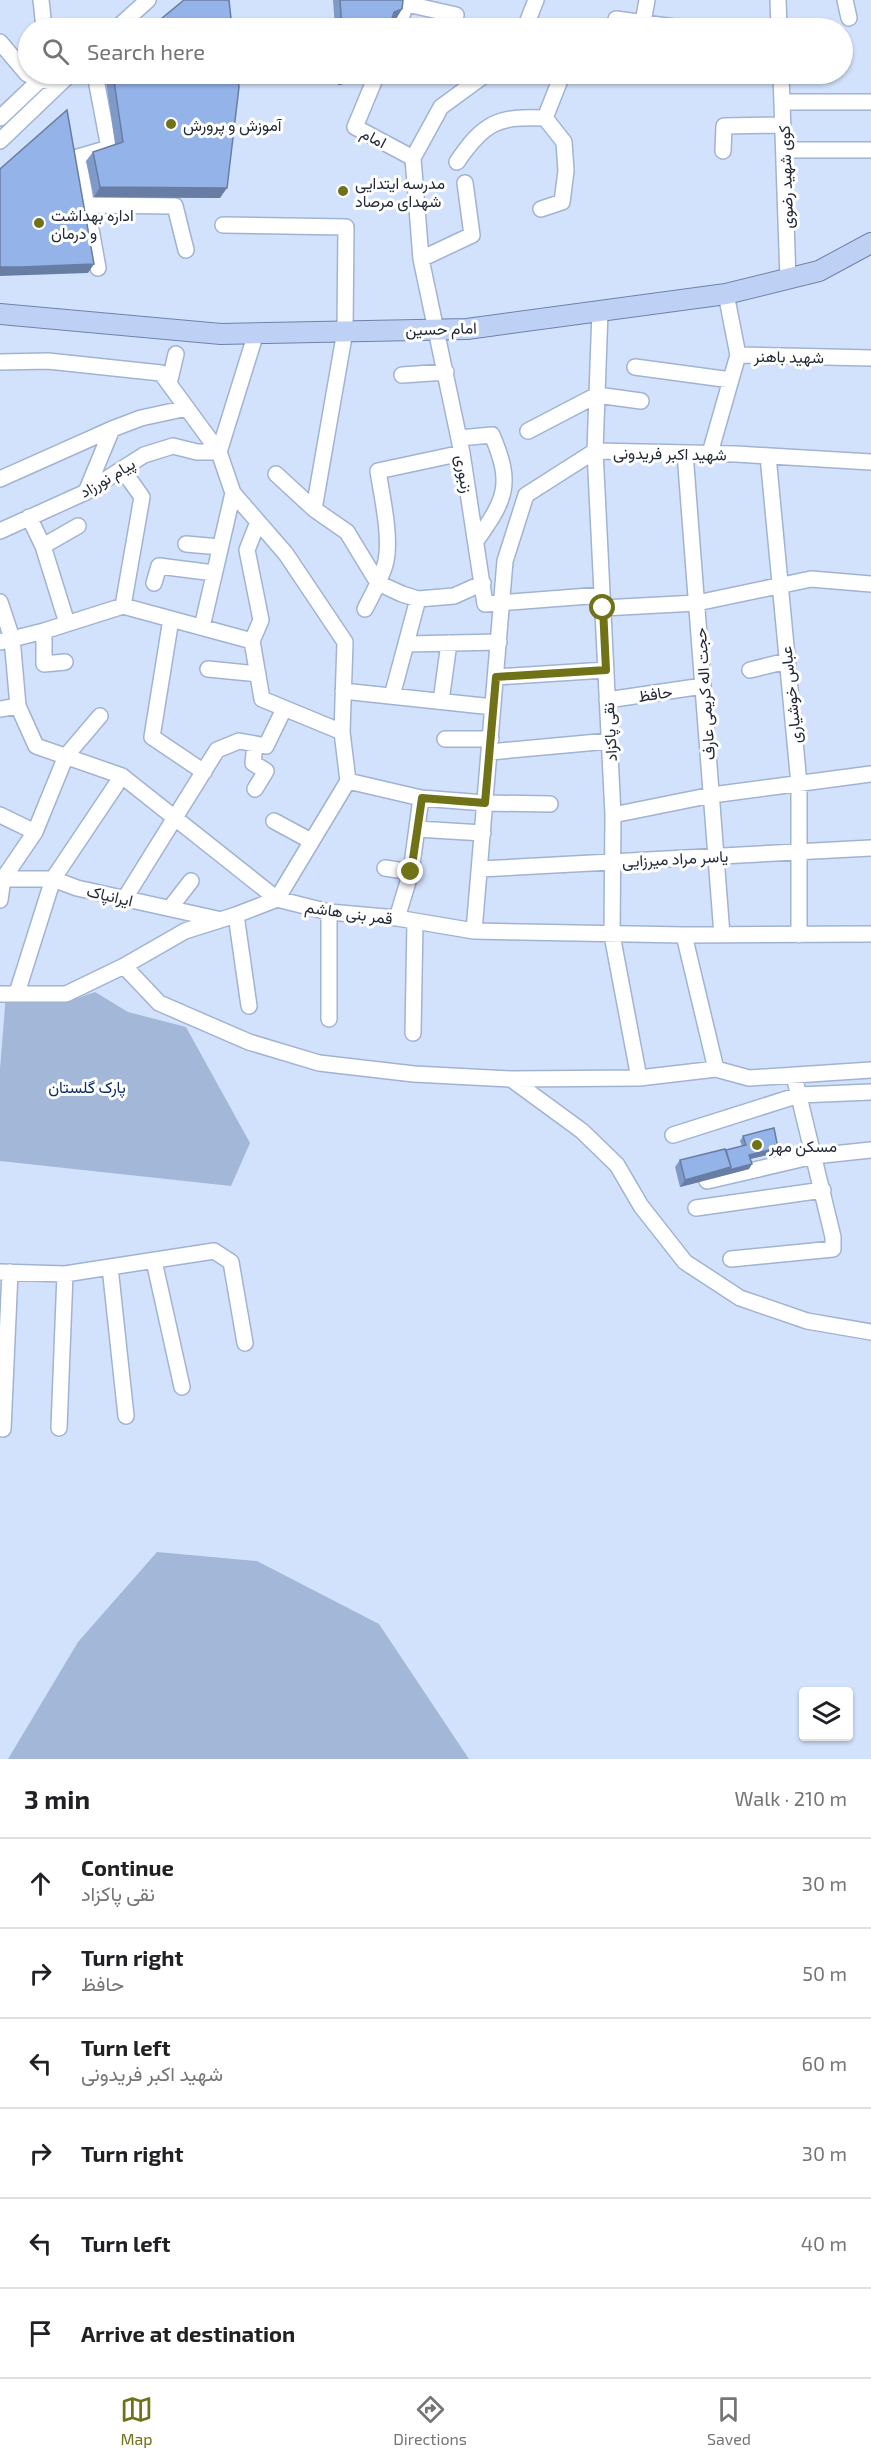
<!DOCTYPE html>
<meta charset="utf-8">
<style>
:root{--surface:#fff;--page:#f2f2f2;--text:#202124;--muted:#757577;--line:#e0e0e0;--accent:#6f7217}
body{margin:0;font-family:"Exo 2",Vazirmatn,sans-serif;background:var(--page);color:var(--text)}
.controls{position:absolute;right:18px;bottom:18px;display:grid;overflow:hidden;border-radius:6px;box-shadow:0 2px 4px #0004}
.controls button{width:54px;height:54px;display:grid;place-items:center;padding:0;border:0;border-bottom:2px solid var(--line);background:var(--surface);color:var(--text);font:30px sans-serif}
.stop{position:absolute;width:18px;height:18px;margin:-14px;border:4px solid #6f7217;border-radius:50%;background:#fff}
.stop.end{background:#6f7217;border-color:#fff;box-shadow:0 2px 6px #0008}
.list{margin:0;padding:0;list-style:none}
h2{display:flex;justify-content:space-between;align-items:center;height:78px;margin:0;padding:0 24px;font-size:26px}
h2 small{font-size:20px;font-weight:400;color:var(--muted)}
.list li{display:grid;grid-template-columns:39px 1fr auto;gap:18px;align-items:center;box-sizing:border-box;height:90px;padding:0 24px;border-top:2px solid var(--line)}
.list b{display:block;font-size:22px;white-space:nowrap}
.list p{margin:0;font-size:20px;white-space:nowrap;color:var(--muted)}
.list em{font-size:20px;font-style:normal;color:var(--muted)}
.icon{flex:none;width:33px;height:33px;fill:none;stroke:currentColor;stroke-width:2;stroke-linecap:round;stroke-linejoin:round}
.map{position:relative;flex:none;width:871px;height:1759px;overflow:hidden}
.search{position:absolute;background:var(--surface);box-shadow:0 2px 4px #0004;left:18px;right:18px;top:18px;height:66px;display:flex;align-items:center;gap:15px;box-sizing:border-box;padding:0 21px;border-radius:33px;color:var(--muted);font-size:22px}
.sheet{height:618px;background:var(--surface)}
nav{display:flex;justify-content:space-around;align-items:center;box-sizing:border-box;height:84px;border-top:2px solid var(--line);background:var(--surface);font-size:16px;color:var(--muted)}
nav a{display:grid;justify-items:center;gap:3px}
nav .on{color:var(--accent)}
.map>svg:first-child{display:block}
</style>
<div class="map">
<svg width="871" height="1759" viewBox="0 0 871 1759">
<rect width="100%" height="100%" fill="#d3e2fc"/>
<path fill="#a3b7d8" d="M 95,992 L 128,1012 L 186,1027 L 250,1143 L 231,1186 L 0,1161 L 0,1069 L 6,994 L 66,1002 Z
M 157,1552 L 257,1561 L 379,1624 L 469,1759 L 8,1759 L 78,1642 Z"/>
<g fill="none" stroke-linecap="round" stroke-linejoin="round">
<defs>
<path id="minor" d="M 41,0 L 44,28
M 778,0 L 779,28
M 845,0 L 849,18
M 407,4 L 456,15 L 453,28
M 616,19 L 674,27
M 117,28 L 148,0
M 398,28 L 407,0
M 525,28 L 536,0
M 642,28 L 647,0
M 0,42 L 27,74 L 58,85
M 95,74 L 109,148 L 78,157 L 98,268
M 377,74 L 355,127 L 413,158
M 486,74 L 441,107 L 413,158 L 421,259 L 462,453 L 485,604 L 602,595
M 781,74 L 788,280
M 782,102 L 871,102
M 0,118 L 41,79
M 0,141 L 70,74
M 784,150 L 871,150
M 723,151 L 724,126 L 783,125
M 457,162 C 484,122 498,116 545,118
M 87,205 L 175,206 L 186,250
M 541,209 L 562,202 L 566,171 L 564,142 L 545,118 L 562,75 L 561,74
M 223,225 L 346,227 L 345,331 L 314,509
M 421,259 L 472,235 L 465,183
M 726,294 L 738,355
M 600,311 L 595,451 L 613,815 L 612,935 L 639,1078
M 0,362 L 48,361 L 161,373 L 219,452 L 233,493 L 286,554 L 345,642 L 342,732 L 348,781 L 277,899 L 122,776 L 36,746 L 18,706 L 12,638 L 0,602
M 635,367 L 731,380
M 402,375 L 446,372
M 169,384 L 176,354
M 528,431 L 597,395 L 641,401
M 459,438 L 492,435 C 513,484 506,499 476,541
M 685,453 L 722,935
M 710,453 L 738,355 L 871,358
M 768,456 L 799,784 L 799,935
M 122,469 L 142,497 L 123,606
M 276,474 L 314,509 L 347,532 L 378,583 L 402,594 L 418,599 L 454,596 L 483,583
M 0,479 L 112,429 L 141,418 L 187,408
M 86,492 L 112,429
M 29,517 L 43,546 L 67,623
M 0,531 L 86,492 L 144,455 L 173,446 L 197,452 L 219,452 L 256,333
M 186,544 L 220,547
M 43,546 L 78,526
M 154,583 L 159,566 L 214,573
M 603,608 L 697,603 L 811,579 L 871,584
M 365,609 C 373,593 382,578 386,561 C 391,535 382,497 378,471 L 462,453
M 171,619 L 152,737 L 204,772
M 202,627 L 233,493
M 44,631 L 44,664 L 65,662
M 252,641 L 261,620 L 247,550 L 258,522
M 0,642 L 44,631 L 123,606 L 252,641 L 262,699 L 342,732
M 406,644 L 499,642
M 208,669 L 258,674
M 750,670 L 787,661
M 496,677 L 606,670
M 343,691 L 493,707
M 392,696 L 418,599
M 607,700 L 703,686
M 441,701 L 449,643
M 0,709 L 18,706
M 445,739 L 491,739
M 490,752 L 609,741
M 348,781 L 421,798 L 485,803 L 550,804
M 255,789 L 266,771 L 253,763 L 255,744
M 0,815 L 35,832
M 613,815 L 712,795 L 871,774
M 274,821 L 311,841
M 417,829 L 483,833
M 385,868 L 411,872
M 480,869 L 871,848
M 0,879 L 53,879 L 77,888 L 217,919
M 125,898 L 217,750 L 239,741 L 266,746 L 284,709
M 0,900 L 3,879 L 35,832 L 66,756 L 100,716
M 170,908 L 191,881
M 236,915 L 249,1006
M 397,918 L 411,872 L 421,798
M 474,931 L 505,561 L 526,495 L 595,451 L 736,454 L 871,462
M 684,935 L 716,1069
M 124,966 L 159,1003 L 249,1042 L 319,1063 L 414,1074 L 511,1079 L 639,1078 L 716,1069 L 749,1078 L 871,1070
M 17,993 L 53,879 L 122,776
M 0,994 L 66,994 L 124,966 L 185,931 L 236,915 L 277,899 L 329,912 L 397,918 L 474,931 L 684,935 L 871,934
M 329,1019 L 329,912
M 413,1033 L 415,923
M 511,1079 L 582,1131 L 617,1165 L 641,1206 L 685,1262 L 740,1298 L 807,1321 L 871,1332
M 673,1135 L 799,1095 L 871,1092
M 707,1181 L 814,1156 L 871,1150
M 696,1208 L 823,1190
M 731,1259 L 833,1249 L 833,1237 L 794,1076
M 154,1261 L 182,1387
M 110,1267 L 126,1416
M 0,1272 L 65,1274 L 214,1251 L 231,1262 L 245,1343
M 59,1428 L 65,1274
M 3,1429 L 10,1272"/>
<path id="major" d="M 0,314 L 221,334 L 467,329 L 726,294 L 819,271 L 871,243"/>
</defs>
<use href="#minor" stroke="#a1b3d3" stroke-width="18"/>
<use href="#major" stroke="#6c83ad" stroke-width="22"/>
<use href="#minor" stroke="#fff" stroke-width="15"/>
<use href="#major" stroke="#bed1f4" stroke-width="20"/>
</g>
<path fill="#7f9ac8" d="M 333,0 L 403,0 L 402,9 L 396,19 L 392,20 L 389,28 L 335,28 Z
M 105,74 L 237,74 L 220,198 L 94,197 L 86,161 L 93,152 L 115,144 Z
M 337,74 L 374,74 L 370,79 L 338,85 Z
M 743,1136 L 775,1153 L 750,1159 L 749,1169 L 680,1187 L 675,1167 L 680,1160 L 742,1146 L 740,1141 Z"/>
<path fill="#687da3" d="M 402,9 L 396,19 L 387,22 L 394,12 Z
M 357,74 L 374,74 L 370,79 L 338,85 L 344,76 Z
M 100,187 L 227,188 L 220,198 L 94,197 Z
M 94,264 L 88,273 L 0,276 L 0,267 Z
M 778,1148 L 775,1153 L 746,1160 L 749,1155 Z
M 752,1164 L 749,1169 L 680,1187 L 685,1180 L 731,1167 Z"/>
<path fill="#94b3e9" stroke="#687da3" stroke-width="1.5" d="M 184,0 L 229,0 L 232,28 L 150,28 Z
M 340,0 L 403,0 L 402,9 L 394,12 L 389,28 L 342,28 Z
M 113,74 L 237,74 L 239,87 L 227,188 L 100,187 L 93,152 L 123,142 Z
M 344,74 L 357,74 L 344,76 Z
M 67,110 L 94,264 L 21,267 L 0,267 L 0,169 Z
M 774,1128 L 778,1148 L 749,1155 L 752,1164 L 729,1170 L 731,1167 L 726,1150 L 746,1145 L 743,1136 Z
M 725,1149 L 731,1167 L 685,1180 L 680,1160 Z"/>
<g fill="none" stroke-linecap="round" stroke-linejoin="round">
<path stroke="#6f7217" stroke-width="8" d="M 411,872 L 422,798 L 485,803 L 496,677 L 606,670 L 603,608"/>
</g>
<g fill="#6f7217" stroke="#fff" stroke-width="2">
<circle cx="171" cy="124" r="6"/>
<circle cx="343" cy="191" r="6"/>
<circle cx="39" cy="223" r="6"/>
<circle cx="757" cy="1145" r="6"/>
</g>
<g text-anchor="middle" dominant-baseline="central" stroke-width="6" stroke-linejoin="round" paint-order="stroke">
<g font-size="16" fill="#232a36" stroke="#fff" text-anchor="start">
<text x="183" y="124">آموزش و پرورش</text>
<text x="355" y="182">مدرسه ایتدایی<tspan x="355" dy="18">شهدای مرصاد</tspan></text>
<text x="51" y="214">اداره بهداشت<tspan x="51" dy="18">و درمان</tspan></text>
<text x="769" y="1145">مسکن مهر</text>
</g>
<g font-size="16" fill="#232a36" stroke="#fff">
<text transform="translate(374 137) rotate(28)">امام</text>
<text transform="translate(785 177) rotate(-92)">کوی شهید رضوی</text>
<text transform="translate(441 328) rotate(-2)">امام حسین</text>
<text transform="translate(789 356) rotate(1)">شهید باهنر</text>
<text transform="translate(670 453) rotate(1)">شهید اکبر فریدونی</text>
<text transform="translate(465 474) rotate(81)">زنبوری</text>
<text transform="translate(107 477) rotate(-31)">پیام نورزاد</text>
<text transform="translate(655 693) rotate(-9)">حافظ</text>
<text transform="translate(704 694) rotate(-94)">حجت اله کریمی عارف</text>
<text transform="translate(790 695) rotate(-96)">عباس خوشیاری</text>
<text transform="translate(609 732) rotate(-93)">نقی پاکزاد</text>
<text transform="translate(675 858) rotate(-3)">یاسر مراد میرزایی</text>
<text transform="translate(110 895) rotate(13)">ایرانپاک</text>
<text transform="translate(349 912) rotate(8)">قمر بنی هاشم</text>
</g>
<g font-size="16" fill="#0a2c69" stroke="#fff">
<text x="87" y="1086">پارک گلستان</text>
</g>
</g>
</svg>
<div class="controls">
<button><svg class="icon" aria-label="layers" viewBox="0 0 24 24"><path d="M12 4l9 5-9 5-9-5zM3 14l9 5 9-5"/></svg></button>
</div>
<div class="stop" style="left:603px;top:608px"></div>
<div class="stop end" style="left:411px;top:872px"></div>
<div class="search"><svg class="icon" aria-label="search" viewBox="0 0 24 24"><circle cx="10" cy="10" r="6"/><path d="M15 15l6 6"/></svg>Search here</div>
</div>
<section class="sheet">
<h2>3 min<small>Walk · 210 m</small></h2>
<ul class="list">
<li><svg class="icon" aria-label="ahead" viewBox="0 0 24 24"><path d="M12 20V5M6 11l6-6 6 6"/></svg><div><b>Continue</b><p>نقی پاکزاد</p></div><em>30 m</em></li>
<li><svg class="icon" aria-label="right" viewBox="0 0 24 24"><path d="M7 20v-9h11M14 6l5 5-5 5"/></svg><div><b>Turn right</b><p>حافظ</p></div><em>50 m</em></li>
<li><svg class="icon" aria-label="left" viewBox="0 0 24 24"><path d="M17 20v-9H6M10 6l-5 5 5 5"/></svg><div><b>Turn left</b><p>شهید اکبر فریدونی</p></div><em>60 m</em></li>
<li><svg class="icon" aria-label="right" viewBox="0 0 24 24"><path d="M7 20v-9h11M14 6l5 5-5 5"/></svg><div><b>Turn right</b></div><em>30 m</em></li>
<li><svg class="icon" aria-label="left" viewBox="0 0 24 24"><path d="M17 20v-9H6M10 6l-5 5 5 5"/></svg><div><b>Turn left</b></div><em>40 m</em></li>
<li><svg class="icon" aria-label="arrive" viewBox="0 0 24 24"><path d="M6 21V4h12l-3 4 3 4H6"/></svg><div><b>Arrive at destination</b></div></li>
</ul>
</section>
<nav>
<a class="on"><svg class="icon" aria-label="map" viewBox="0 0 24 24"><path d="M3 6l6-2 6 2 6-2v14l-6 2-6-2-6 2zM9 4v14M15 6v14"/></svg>Map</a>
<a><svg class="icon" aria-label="directions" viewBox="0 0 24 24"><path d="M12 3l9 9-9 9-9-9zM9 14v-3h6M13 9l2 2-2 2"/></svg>Directions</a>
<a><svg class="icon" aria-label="saved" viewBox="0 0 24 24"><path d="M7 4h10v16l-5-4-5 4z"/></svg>Saved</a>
</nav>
